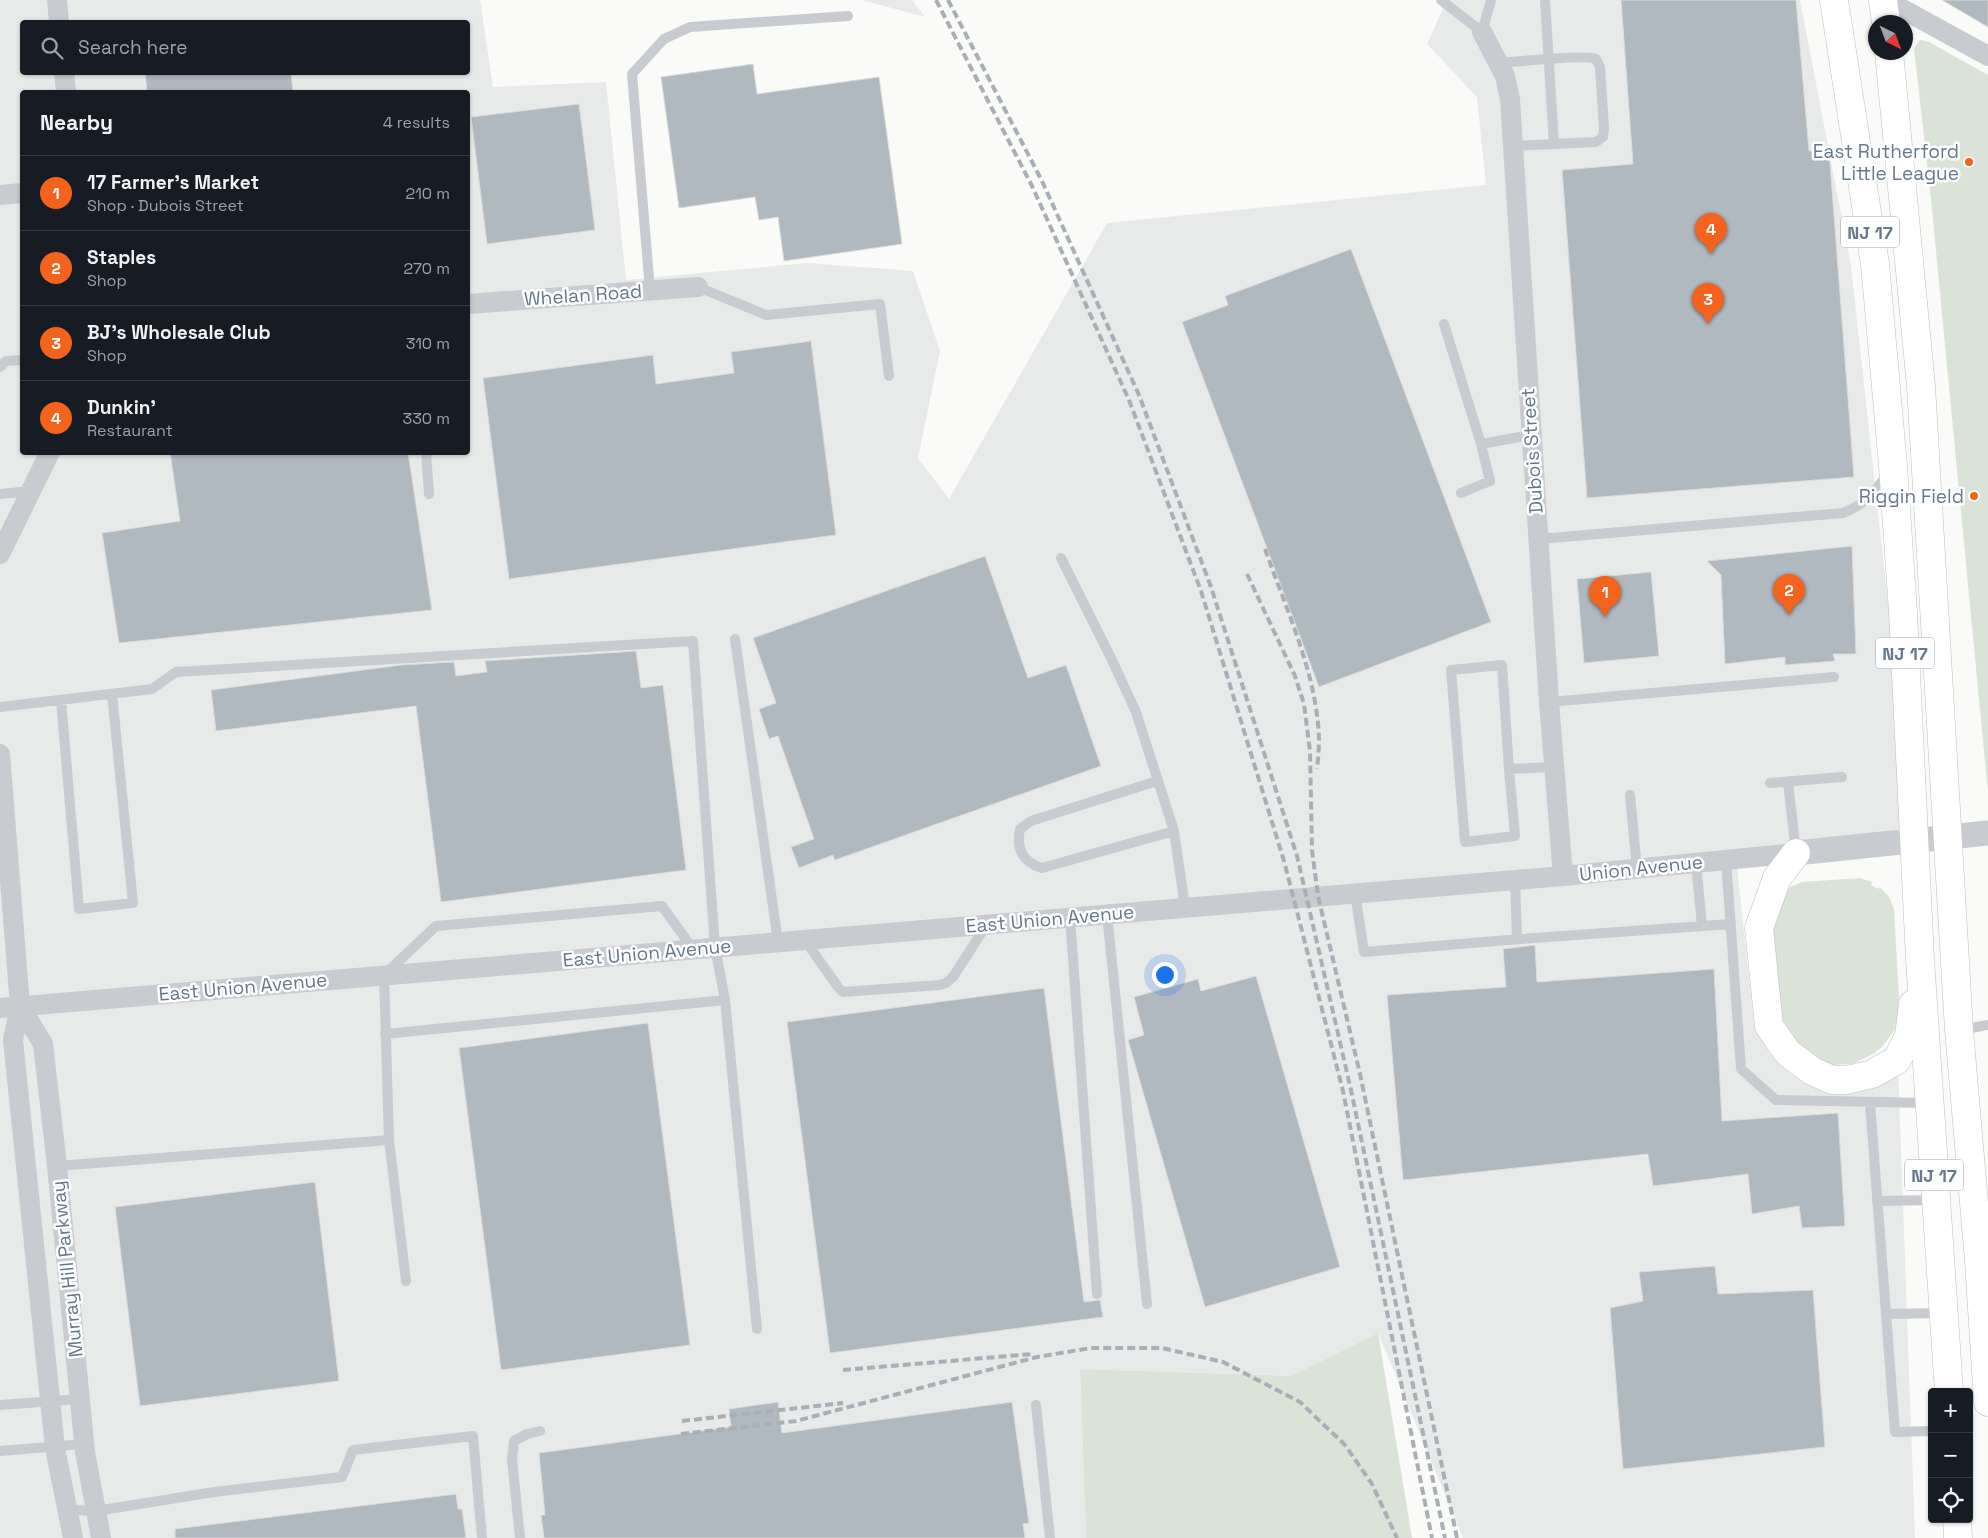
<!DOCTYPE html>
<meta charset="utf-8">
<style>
:root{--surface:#171b24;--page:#20242c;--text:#f1f3f6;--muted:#9ea1a6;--line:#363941;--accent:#f3631e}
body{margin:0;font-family:"Space Grotesk",sans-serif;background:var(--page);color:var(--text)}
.controls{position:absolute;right:15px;bottom:15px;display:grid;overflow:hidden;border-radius:5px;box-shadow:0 1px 4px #0004}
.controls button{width:45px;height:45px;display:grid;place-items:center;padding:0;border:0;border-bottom:1px solid var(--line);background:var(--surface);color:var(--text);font:25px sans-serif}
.compass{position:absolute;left:1868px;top:15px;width:45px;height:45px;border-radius:50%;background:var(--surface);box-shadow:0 1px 4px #0004;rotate:138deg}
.you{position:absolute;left:1164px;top:974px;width:18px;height:18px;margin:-12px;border:4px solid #fff;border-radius:50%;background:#1a73e8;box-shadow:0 0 0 8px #1a73e833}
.badge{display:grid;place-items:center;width:32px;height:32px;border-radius:50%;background:var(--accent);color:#fff;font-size:16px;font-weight:700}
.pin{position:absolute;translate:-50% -41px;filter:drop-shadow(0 1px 2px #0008)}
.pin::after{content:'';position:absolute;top:26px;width:18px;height:15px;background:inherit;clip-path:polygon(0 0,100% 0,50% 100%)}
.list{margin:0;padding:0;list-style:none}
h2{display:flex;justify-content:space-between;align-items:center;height:65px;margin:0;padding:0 20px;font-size:21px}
h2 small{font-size:16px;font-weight:400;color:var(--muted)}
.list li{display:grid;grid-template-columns:32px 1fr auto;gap:15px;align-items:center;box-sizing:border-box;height:75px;padding:0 20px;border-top:1px solid var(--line)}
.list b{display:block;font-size:19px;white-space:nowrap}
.list p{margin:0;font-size:16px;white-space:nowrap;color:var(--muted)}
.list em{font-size:16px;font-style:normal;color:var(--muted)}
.icon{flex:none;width:28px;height:28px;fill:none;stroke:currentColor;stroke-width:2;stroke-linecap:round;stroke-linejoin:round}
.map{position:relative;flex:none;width:1988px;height:1538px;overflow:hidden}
.search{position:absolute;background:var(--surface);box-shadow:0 1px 4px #0004;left:20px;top:20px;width:450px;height:55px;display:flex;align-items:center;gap:12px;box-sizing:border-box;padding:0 18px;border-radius:5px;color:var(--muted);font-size:19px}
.panel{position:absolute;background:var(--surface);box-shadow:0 1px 4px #0004;left:20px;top:90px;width:450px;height:365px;border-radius:5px}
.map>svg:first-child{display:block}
</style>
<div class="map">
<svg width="1988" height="1538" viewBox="0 0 1988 1538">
<rect width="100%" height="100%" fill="#fafaf8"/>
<path fill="#e8e9e9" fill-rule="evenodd" d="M 0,0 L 480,0 L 493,87 L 606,82 L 626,280 L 807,263 L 913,271 L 940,351 L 918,458 L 949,499 L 1107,223 L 1486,185 L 1477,97 L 1427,44 L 1447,0 L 1800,0 L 1851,266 L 1914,841 L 1737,866 L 1754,1024 L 1770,1054 L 1792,1075 L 1817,1085 L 1898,1066 L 1915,1538 L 1463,1538 L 1378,1333 L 1291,1376 L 1080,1369 L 1086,1538 L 0,1538 ZM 22,22 L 468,22 L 468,72 L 22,72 ZM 22,92 L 468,92 L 468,452 L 22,452 Z
M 862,0 L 912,0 L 925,17 Z"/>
<path fill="#dbe2d8" d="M 1920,40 L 1929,42 L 1988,75 L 1988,793 L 1931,199 L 1914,48 Z
M 1860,878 L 1872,882 L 1871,885 L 1878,889 L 1880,887 L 1889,897 L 1894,909 L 1899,998 L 1897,1021 L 1894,1031 L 1882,1047 L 1873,1054 L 1852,1064 L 1833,1065 L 1807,1056 L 1780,1020 L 1771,923 L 1784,891 L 1790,887 L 1802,882 Z
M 1378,1333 L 1412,1538 L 1086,1538 L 1080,1369 L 1291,1376 Z"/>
<path fill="#b0b8c0" stroke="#dcdcda" d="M 1621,0 L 1796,0 L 1809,151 L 1829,150 L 1854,477 L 1587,498 L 1562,170 L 1633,164 Z
M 1942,0 L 1988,0 L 1988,27 Z
M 753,64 L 757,94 L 879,77 L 902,244 L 784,261 L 778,217 L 759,220 L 755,197 L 679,208 L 661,77 Z
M 145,72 L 291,72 L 293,92 L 147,92 Z
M 579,104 L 595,230 L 487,244 L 471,117 Z
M 1351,249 L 1491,622 L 1319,687 L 1182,322 L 1228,305 L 1225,296 Z
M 811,341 L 836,535 L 509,579 L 483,378 L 653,355 L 656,384 L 734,373 L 731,352 Z
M 170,452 L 408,452 L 432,610 L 119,643 L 102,533 L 180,521 Z
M 1852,546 L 1856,654 L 1833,654 L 1835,661 L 1785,665 L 1785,657 L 1725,664 L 1721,575 L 1707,561 Z
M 985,556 L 1028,678 L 1066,665 L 1101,766 L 835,860 L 833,855 L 799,868 L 791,847 L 814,839 L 778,736 L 769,739 L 759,709 L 776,703 L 753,638 Z
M 1651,572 L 1659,656 L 1584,663 L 1577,579 Z
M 636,651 L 641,688 L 663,685 L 686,870 L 441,902 L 416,706 L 216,731 L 211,690 L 401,665 L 454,662 L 456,676 L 487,672 L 485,661 Z
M 1535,945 L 1537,982 L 1714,969 L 1722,1121 L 1838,1113 L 1845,1226 L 1802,1228 L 1799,1206 L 1752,1214 L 1748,1174 L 1653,1186 L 1648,1154 L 1403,1180 L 1387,995 L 1506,987 L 1503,949 Z
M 1256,976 L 1340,1267 L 1205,1307 L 1128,1040 L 1144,1035 L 1134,997 L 1198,979 L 1201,991 Z
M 1044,988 L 1084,1302 L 1100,1300 L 1103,1317 L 830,1353 L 787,1022 Z
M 648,1023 L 690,1345 L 501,1370 L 459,1048 Z
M 315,1182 L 339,1381 L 140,1406 L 115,1207 Z
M 1715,1266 L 1718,1294 L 1813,1290 L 1825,1447 L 1623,1469 L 1610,1308 L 1643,1301 L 1639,1272 Z
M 778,1402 L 782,1433 L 1012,1402 L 1029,1523 L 1023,1524 L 1025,1538 L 544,1538 L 541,1515 L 545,1515 L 539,1453 L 731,1427 L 729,1409 Z
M 456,1494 L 458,1509 L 462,1509 L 466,1538 L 175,1538 L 175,1529 Z"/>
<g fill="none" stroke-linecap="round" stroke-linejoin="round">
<defs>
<path id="trunk" d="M 1834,0 L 1875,264 L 1893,466 L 1903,612 L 1920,959 L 1949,1392
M 1883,0 L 1886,22
M 1889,52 L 1921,386 L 1959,1030 L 1979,1261 L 1988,1402
M 1796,853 L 1777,878 L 1759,928 L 1769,1026 L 1788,1053 L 1812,1071 L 1832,1080 L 1847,1080 L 1872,1074 L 1897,1060 L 1909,1036 L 1913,1004
M 1957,1519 L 1958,1538"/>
</defs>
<use href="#trunk" stroke="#bcbfc3" stroke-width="29"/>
<path stroke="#c8cbd0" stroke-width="10" d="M 1441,0 L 1482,32 L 1491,0
M 1499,63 C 1515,62 1586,54 1596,59 L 1600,67 L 1604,128 L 1603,137 L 1596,142 L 1554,144 L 1545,0
M 1513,146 L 1554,144
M 698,287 L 766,315 L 880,304 L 889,376
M 650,290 L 632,74 L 664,39 L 690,27 L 848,16
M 1444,324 L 1481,444 L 1531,435
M 0,367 L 6,361 L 22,360
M 426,452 L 429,494
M 1461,493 L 1490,481 L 1481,444
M 0,494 L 31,491
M 1539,539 L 1843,513 C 1866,504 1874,493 1888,473
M 1061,558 L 1111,658 L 1136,712 L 1174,831 L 1185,907
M 735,639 L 778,942
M 61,700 L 79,909 L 133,903 L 112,694
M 1549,702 L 1834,677
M 0,707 L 152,689 L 176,672 L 693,641 L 715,947 L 725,1000
M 1509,769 L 1502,665 L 1451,670 L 1465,842 L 1515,836 L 1509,769 L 1554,767
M 1157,781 L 1031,821 L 1020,829 C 1016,848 1022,862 1042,868 L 1174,831
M 1788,782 L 1796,853
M 1770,783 L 1842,777
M 1630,795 L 1637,869
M 1726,860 L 1741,1069 L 1776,1100 L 1929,1103
M 1696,863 L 1702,926
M 1515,880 L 1517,939
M 1355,893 L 1364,952 L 1508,940 L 1731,924
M 1107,914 L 1147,1304
M 1070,917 L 1097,1294
M 804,939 L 838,987 L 843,992 L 940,985 L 946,983 L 953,977 L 987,924
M 1960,1030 L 1988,1025
M 385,1034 L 725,1000 L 757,1329
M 1870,1103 L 1895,1432 L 1932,1431
M 389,1140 L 406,1281
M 57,1166 L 389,1140 L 384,975 L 436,926 L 662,906 L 693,949
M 1877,1201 L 1935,1200
M 1886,1314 L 1942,1313
M 0,1405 L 80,1399
M 1036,1405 L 1050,1538
M 0,1451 L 84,1444
M 68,1510 L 96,1511 L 214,1492 L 342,1477 L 353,1450 L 473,1436 L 482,1538
M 520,1538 L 512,1459 L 514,1441 L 527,1434 L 540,1431"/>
<path stroke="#c8cbd0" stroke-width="20" d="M 57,0 L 59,22
M 1886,0 L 1988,56
M 1482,32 L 1505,76 L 1510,99 L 1549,702 L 1563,876
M 64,72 L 66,92
M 0,195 L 22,193
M 468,304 L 698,287
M 0,554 L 50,452
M 0,754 L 20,1006 L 13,1040 L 55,1448 L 73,1538
M 20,1006 L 43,1044 L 57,1166 L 85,1452 L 101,1538
M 0,1008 L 1563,876 L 1796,853"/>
<path stroke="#c8cbd0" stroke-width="25" d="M 1796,853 L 1988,833"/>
<use href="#trunk" stroke="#fff" stroke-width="28"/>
<path stroke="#a9afb6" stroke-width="4" stroke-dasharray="8 4" stroke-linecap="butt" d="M 936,0 L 1032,186 L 1129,400 L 1201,591 L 1284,861 L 1343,1091 L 1432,1538
M 948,0 L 1042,181 L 1139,395 L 1211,587 L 1297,856 L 1351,1090 L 1445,1538
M 1265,549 C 1286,609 1317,674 1319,739 C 1319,749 1318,759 1317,769
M 1247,574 L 1295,676 L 1304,704 L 1310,751 L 1312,850 L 1318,896 L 1360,1074 L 1457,1538
M 843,1370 L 1032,1354
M 682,1421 L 843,1403
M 681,1434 L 796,1421 L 1037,1357 L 1091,1348 L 1162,1348 L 1223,1362 L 1300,1402 L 1345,1445 L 1372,1484 L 1397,1538"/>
</g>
<g fill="#f3631e" stroke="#fff" stroke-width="2">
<circle cx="1969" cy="162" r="5"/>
<circle cx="1974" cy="496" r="5"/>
</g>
<g text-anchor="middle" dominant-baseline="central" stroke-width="5" stroke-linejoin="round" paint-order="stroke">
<g fill="#fff" stroke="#94a0ae" stroke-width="1">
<rect x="1841" y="216.5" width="58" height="31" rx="4"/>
<rect x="1876" y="637.5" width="58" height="31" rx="4"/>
<rect x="1905" y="1159.5" width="58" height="31" rx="4"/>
</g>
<g font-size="18" font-weight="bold" fill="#66788c">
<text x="1870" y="232">NJ 17</text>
<text x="1905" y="653">NJ 17</text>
<text x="1934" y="1175">NJ 17</text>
</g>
<g font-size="19" fill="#66788c" stroke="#fff" text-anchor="end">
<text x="1959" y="151">East Rutherford<tspan x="1959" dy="22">Little League</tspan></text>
<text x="1964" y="496">Riggin Field</text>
</g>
<g font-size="19" fill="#66788c" stroke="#fff">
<text transform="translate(583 295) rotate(-4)">Whelan Road</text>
<text transform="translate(1532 451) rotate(-94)">Dubois Street</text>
<text transform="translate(1641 868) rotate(-6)">Union Avenue</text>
<text transform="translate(1050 919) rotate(-5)">East Union Avenue</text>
<text transform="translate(647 953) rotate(-5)">East Union Avenue</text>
<text transform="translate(243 987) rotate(-5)">East Union Avenue</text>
<text transform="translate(67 1269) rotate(-96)">Murray Hill Parkway</text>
</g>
</g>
</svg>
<div class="controls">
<button>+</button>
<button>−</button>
<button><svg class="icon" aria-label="locate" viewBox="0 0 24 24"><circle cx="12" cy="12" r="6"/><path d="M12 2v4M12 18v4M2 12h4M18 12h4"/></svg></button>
</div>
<svg class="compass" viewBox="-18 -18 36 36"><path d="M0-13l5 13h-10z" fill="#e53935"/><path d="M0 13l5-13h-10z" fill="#9ea1a6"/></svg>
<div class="you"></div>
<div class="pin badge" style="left:1605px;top:617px">1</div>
<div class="pin badge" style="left:1789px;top:615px">2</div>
<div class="pin badge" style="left:1708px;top:324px">3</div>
<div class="pin badge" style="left:1711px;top:254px">4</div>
<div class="search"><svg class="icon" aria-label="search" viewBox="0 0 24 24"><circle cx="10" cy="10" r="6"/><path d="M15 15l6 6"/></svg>Search here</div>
<section class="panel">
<h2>Nearby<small>4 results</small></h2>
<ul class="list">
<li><span class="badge">1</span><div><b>17 Farmer's Market</b><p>Shop · Dubois Street</p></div><em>210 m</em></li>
<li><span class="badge">2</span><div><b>Staples</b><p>Shop</p></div><em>270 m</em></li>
<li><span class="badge">3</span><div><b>BJ's Wholesale Club</b><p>Shop</p></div><em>310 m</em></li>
<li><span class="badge">4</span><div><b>Dunkin'</b><p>Restaurant</p></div><em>330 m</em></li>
</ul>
</section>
</div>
